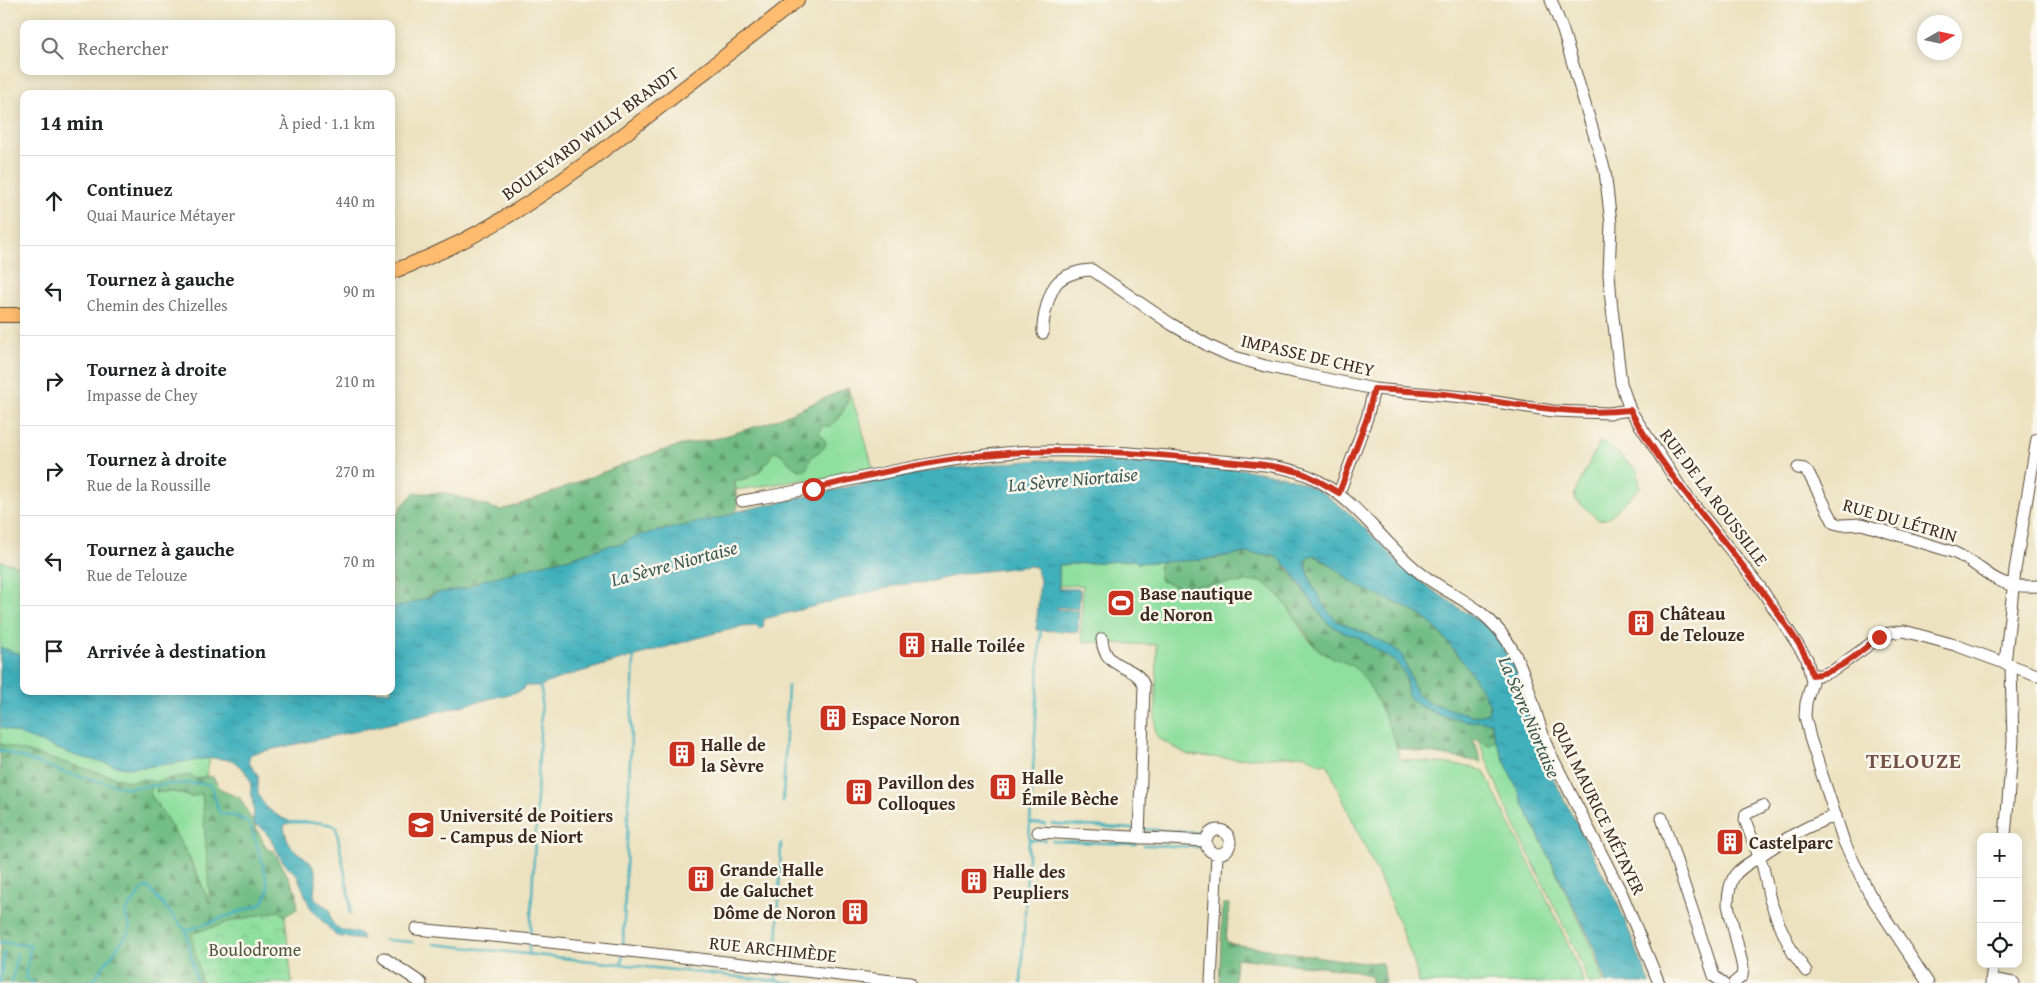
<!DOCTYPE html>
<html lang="fr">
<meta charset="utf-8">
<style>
:root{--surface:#fff;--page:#f2f2f2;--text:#202124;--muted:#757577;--line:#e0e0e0}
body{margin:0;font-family:"Gentium Book Plus",serif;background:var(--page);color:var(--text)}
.controls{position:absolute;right:15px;bottom:15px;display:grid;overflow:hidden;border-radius:10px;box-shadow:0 2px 12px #0003}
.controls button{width:45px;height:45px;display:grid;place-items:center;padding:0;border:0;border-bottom:1px solid var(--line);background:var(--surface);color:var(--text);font:25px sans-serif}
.compass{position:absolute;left:1917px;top:15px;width:45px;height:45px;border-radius:50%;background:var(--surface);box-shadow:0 2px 12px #0003;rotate:81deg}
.stop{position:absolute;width:15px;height:15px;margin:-11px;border:4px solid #c8321e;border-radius:50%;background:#fff}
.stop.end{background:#c8321e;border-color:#fff;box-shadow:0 1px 5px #0008}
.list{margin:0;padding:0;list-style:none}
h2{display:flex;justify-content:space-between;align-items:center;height:65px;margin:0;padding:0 20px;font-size:21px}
h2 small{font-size:16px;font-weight:400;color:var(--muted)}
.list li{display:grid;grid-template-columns:32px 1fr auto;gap:15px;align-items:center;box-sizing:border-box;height:90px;padding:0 20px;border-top:1px solid var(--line)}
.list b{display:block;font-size:19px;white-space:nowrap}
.list p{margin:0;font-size:16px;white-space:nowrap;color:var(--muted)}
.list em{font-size:16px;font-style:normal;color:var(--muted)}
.icon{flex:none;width:28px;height:28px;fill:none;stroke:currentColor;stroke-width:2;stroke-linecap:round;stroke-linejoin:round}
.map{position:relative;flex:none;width:2037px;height:983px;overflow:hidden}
.search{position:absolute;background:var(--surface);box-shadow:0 2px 12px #0003;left:20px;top:20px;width:375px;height:55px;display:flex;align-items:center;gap:12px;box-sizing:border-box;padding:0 18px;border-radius:10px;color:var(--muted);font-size:19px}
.panel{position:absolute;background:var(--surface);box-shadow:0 2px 12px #0003;left:20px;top:90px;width:375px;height:605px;border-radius:10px}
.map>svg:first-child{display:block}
</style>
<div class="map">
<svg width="2037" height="983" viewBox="0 0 2037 983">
<defs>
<pattern id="forest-firs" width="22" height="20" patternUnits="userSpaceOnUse" patternTransform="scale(1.25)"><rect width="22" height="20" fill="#73be86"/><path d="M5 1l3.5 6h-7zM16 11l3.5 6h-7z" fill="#609b6d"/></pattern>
<pattern id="park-crowns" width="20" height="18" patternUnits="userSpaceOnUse" patternTransform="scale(1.25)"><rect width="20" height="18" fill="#8fdf9f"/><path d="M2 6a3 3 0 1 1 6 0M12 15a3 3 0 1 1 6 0" fill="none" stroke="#7cc088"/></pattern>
<pattern id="water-ripples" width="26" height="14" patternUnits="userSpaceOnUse" patternTransform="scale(1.25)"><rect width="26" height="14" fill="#41b0bc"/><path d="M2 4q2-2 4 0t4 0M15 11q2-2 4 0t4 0" fill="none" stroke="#388f98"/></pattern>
</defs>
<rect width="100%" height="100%" fill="#fbf7ec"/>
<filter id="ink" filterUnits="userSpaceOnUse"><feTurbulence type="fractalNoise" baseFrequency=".02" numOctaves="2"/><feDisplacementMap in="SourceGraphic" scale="10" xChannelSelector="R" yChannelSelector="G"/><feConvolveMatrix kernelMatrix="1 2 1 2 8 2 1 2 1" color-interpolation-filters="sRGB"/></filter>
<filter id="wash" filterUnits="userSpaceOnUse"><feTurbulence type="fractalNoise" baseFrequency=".0096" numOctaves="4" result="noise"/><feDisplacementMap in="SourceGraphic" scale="20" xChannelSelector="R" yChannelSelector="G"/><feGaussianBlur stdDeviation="1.12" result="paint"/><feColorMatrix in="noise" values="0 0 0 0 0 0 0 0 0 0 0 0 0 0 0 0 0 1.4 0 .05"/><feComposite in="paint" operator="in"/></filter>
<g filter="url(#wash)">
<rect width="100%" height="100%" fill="#ece2c0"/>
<path fill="#8fdf9f" stroke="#65845e" d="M 848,388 L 862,428 L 873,469 L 811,485 L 808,479 L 737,490 L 734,481 C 757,477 762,471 774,451 L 780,452 L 792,466 L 810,457 L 826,442 L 818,432 L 822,426 L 839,419 L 849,399 Z
M 1604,442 L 1637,470 L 1640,488 L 1607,519 L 1599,520 L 1576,500 L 1574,494 L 1599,443 Z
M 1137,560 L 1137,563 L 1161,561 L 1159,569 L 1259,581 C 1288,592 1295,630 1318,649 C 1327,657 1342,659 1353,665 C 1371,676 1397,738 1399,759 L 1469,766 L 1484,771 C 1517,842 1556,910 1584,983 L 1418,983 C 1417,968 1410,953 1405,939 C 1383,878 1351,822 1327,763 L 1320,764 L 1305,755 L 1234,759 L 1188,755 L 1158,738 L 1155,732 L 1157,645 L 1084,642 L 1081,635 L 1083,585 L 1059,586 L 1059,565 Z
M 0,561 L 24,567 L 24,691 L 226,691 L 206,776 L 156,791 L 175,792 L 191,797 L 202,793 L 211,906 C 205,892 199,877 192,863 C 178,834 156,809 143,779 L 131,782 L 0,744 Z
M 1478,739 L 1490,745 L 1495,739 L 1528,814 L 1593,949 L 1604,983 L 1588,983 L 1577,953 L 1504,803 Z"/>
<path fill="url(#forest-firs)" stroke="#577452" d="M 848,388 C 849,403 842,416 831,426 L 822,426 L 819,432 L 826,442 L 824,448 L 811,457 L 806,470 C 787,471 789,454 774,451 C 762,471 757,477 734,481 L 738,507 L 735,512 L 723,517 L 636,536 L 624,543 L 611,545 L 570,558 L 535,566 L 480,581 L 467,588 L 437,593 L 427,598 L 391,609 L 391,528 L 401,507 L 414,493 L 445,493 L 500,510 L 516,506 L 645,456 L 677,446 L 719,438 L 770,422 Z
M 1245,553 L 1274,555 L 1282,561 L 1326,622 L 1344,633 L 1357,637 L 1398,664 L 1406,677 L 1407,692 L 1420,706 L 1439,715 L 1467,721 L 1490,721 L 1496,738 L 1490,745 C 1483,744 1483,739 1473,739 L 1482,762 L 1398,748 C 1387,723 1378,697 1362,675 C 1350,659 1329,661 1316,647 C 1300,628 1282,590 1259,581 L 1179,587 L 1161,581 L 1159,574 L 1161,561 L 1200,560 Z
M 1313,555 C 1330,562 1337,572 1351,581 C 1372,595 1398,601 1420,615 C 1441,629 1479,682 1490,705 L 1488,713 L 1478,716 L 1470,715 L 1427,702 L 1416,692 L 1402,655 L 1394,648 L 1365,633 L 1337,621 L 1326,609 L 1313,587 L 1307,569 L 1308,557 Z
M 0,744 L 131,782 L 143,779 L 154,782 L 150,794 C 175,828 193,865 210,904 L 202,793 L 191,797 L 175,792 L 156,792 L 157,781 L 189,775 L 197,779 L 206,776 L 213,777 L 221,790 L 240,798 L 267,849 L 274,851 L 297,893 L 297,909 L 285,916 L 279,911 L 233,921 L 192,934 L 202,983 L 0,983 Z
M 1223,904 L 1229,904 L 1226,941 L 1232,944 L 1356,962 L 1382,963 L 1385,983 L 1371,983 L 1372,977 L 1357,971 L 1236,958 L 1234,983 L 1219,983 Z"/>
<path fill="url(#park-crowns)" stroke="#65845e" d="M 279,911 L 285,916 L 292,983 L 202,983 L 191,934 L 233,921 Z"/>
<path fill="url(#water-ripples)" stroke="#3e6d6d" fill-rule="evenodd" d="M 1039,460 L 1175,464 L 1241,469 L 1282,476 L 1298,481 L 1323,493 L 1347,511 L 1418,580 L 1492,630 L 1515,667 L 1543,754 L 1552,776 L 1616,899 L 1650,983 L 1606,983 L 1595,949 L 1528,814 L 1495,739 L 1491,722 L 1467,721 L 1439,715 L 1420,706 L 1410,698 L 1407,692 L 1406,677 L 1398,664 L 1357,637 L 1344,633 L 1326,622 L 1288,567 L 1274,555 L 1245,553 L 1200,560 L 1137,563 L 1136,560 L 1059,565 L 1059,589 L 1080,589 L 1079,609 L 1057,607 L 1057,609 L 1079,611 L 1078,632 L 1036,630 L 1040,580 L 1036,567 L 1030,566 L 967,573 L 928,582 L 898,585 L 764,619 L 763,628 L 760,629 L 755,626 L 743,627 L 715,633 L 563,677 L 540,686 L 526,686 L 521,691 L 384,725 L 251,754 C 245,763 253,766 257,774 C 260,780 257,787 258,793 C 261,806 278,817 289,821 L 290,823 L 286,824 L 284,827 C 290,858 304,849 315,870 C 320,880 309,892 317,901 C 321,904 326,906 330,910 C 331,912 330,915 331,918 C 333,933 353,930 362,935 L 362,940 L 336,936 L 310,907 L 297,875 L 283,862 L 270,838 L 261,827 L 255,825 L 252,821 L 254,814 L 250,780 L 244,770 L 232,760 L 213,758 L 146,767 L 125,768 L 76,756 L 0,727 L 0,647 L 24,655 L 24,691 L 391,691 L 391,609 L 427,598 L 437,593 L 467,588 L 480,581 L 535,566 L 570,558 L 611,545 L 624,543 L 636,536 L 723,517 L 735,512 L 875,481 L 934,470 ZM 1313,555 C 1329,561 1338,572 1351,581 C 1372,596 1399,601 1420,615 C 1441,628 1479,682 1490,705 L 1488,713 L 1478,716 L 1470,715 L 1427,702 L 1416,692 L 1402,655 L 1394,648 L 1365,633 L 1337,621 L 1326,609 L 1313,587 L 1307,569 L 1306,562 L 1308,557 Z"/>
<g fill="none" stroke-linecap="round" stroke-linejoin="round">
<path stroke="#41b0bc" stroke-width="2.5" d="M 0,750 L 66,773 L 126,788 L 184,783 L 209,784 L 212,788 L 219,812 C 228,817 241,815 248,823 C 254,830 268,881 268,890 C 267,896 265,900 261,904 L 186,931 L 148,887 L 144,888 L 126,911 L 125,917 L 130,924 L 129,932 L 91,983
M 783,802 L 788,686
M 288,822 C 304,823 322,820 336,827 L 350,901 L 350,913
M 1030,823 L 1046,824
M 1052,824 L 1135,829
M 1143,829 L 1201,833
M 1029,840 L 1045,840
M 1052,841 L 1136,844
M 1144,845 L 1201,847
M 186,931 L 197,983
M 530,936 L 542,695 L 540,685
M 385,940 L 412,942
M 0,942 L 31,946 L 25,977 L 34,983
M 434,944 L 794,983
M 623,948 L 634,654
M 777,954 L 781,843
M 529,955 L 529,944
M 622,964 L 623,953
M 776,981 L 776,973
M 0,982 L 4,952
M 12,983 L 17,954
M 1021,983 L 1041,628"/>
</g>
</g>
<g filter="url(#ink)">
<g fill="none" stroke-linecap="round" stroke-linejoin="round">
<defs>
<path id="minor" d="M 1551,0 L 1563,31 L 1605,171 L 1611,223 L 1609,274 L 1611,300 L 1621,383 L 1630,410 L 1683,491 L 1760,587 L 1807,659 L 1812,682 L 1806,703 L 1805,716 L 1810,738 L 1844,842 L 1869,893 L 1928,983
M 1043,333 C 1042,321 1048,295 1056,284 C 1063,275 1081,270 1092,270 L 1171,324 L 1209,346 L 1231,356 L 1265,366 L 1374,389 L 1464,397 L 1553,411 L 1609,413 L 1630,410
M 1798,468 L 1804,469 L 1809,474 L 1834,523 L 1842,525 L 1862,524 L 1953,552 C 1989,568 1990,589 2037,586
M 1339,493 L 1367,418 L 1374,389
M 742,501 C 830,487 916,462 1005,453 C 1070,447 1145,453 1210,460 C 1243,463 1288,464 1317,480 C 1357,502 1379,537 1412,566 C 1432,585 1457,594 1479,611 C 1527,648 1528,698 1548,749 L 1622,894 L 1659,983
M 1102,639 C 1104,672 1137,663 1144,686 L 1139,838
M 2005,664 L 2015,570 L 2037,439
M 1811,675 L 1821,675 L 1834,670 L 1884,634 L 1904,631 L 1955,645 L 2037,675
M 1763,806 L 1746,814 L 1745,820 L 1763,867 L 1770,900 L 1779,924 L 1793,953 L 1806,971
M 1662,818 L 1714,976 L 1723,983
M1206 842a12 12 0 1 1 24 0a12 12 0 1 1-24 0Z
M 1038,832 L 1206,841
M 2005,837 L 2013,741 L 2011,667
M 416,929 L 523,939 L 910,983
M 384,958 L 421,983
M 1991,979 L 2014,983
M 1211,983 L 1217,854
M 1734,983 L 1742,976 L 1743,968 L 1728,905 C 1728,894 1729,884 1735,875 C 1742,866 1752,862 1760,856 C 1785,839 1807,825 1836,816
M 1991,983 L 1993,964"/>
<path id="major" d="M 391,272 C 489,237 563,182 644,119 C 695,80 746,40 797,0
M 0,315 L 24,315"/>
</defs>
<use href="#minor" stroke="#564636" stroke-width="13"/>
<use href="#major" stroke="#564636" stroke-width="16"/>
<use href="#minor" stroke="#fff" stroke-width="11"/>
<use href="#major" stroke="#febc70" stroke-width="14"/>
</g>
</g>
<g fill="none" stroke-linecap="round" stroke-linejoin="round" filter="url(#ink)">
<path stroke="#c8321e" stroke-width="6" d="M 813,489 C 877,473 942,458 1007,453 C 1072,448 1140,453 1204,459 C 1236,463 1271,463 1302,473 C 1315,478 1327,486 1339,493 L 1367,418 L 1374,389 C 1405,391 1436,392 1466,397 C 1521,405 1574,416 1630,410 C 1670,484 1730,543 1777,612 C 1790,632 1807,651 1812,675 C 1838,674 1859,652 1879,637"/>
</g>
<defs>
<symbol id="stadium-square" viewBox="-11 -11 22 22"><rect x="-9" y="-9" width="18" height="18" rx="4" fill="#c8321e" stroke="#fbf7ec"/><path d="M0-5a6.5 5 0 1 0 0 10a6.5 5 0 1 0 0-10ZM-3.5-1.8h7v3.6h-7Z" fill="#fff"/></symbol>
<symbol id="building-square" viewBox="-11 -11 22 22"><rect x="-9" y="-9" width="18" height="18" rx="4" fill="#c8321e" stroke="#fbf7ec"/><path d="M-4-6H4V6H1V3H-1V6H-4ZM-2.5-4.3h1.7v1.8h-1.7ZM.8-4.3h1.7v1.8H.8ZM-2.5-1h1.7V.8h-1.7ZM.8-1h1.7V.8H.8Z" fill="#fff"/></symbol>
<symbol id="university-square" viewBox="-11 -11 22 22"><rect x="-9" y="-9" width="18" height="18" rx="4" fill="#c8321e" stroke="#fbf7ec"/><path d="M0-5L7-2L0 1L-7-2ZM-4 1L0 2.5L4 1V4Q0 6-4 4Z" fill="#fff"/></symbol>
</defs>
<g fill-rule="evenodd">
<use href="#stadium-square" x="1105" y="587" width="32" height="32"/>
<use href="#building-square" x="1625" y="607" width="32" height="32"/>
<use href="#building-square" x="896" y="629" width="32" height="32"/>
<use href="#building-square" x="817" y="702" width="32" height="32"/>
<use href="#building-square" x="666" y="738" width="32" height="32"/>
<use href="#building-square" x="987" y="771" width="32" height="32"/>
<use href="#building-square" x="843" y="776" width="32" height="32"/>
<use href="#university-square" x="405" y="809" width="32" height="32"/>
<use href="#building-square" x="1714" y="826" width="32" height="32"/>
<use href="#building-square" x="685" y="863" width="32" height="32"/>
<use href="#building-square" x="958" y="865" width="32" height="32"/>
<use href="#building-square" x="839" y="896" width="32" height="32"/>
</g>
<g text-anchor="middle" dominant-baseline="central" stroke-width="5" stroke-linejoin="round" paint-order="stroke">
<g font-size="18" fill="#3b2a1e" stroke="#fbf7ec">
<text transform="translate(590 133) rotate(-36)">BOULEVARD WILLY BRANDT</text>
<text transform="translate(1308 355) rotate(13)">IMPASSE DE CHEY</text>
<text transform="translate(1714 497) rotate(53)">RUE DE LA ROUSSILLE</text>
<text transform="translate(1900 520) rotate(16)">RUE DU LÉTRIN</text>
<text transform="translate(1599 808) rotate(64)">QUAI MAURICE MÉTAYER</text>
<text transform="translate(773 949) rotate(6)">RUE ARCHIMÈDE</text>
</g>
<g font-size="18" font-weight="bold" fill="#3b2a1e" stroke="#fbf7ec" text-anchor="start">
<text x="1140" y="593">Base nautique<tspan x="1140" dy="21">de Noron</tspan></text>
<text x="1660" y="613">Château<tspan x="1660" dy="21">de Telouze</tspan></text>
<text x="931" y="645">Halle Toilée</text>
<text x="852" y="718">Espace Noron</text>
<text x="701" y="744">Halle de<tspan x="701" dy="21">la Sèvre</tspan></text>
<text x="1022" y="777">Halle<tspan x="1022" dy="21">Émile Bèche</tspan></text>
<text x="878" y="782">Pavillon des<tspan x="878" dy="21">Colloques</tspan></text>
<text x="440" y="815">Université de Poitiers<tspan x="440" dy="21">- Campus de Niort</tspan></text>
<text x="1749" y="842">Castelparc</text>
<text x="720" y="869">Grande Halle<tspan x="720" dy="21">de Galuchet</tspan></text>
<text x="993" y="871">Halle des<tspan x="993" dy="21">Peupliers</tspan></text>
<text x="836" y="912" text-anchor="end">Dôme de Noron</text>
</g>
<g font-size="18" fill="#50573e" stroke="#fbf7ec">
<text x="255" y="949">Boulodrome</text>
</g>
<g font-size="19" font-style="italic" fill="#3d5955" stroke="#fbf7ec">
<text transform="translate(1073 479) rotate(-5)">La Sèvre Niortaise</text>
<text transform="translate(674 563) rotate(-15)">La Sèvre Niortaise</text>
<text transform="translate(1530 717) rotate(67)">La Sèvre Niortaise</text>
</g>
<g font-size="22" font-weight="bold" letter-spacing="1" fill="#755246" stroke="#fbf7ec">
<text x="1914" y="760">TELOUZE</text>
</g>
</g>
</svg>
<div class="controls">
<button>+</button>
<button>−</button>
<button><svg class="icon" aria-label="locate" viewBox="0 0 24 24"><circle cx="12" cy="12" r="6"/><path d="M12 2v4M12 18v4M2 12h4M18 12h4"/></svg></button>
</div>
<svg class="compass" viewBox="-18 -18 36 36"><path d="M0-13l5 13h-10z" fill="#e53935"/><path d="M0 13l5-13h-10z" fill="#757577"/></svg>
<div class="stop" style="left:813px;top:489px"></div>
<div class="stop end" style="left:1879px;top:637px"></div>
<div class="search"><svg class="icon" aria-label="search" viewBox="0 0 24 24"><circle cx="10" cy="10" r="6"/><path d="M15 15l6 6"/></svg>Rechercher</div>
<section class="panel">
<h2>14 min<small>À pied · 1.1 km</small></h2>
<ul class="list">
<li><svg class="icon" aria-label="ahead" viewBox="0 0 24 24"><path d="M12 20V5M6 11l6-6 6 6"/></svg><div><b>Continuez</b><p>Quai Maurice Métayer</p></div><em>440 m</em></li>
<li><svg class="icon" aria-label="left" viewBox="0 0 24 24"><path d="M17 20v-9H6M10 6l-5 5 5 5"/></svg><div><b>Tournez à gauche</b><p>Chemin des Chizelles</p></div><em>90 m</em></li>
<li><svg class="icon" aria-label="right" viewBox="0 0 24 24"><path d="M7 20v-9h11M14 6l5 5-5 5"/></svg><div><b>Tournez à droite</b><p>Impasse de Chey</p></div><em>210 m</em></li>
<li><svg class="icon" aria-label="right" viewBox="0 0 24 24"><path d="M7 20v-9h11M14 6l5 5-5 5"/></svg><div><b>Tournez à droite</b><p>Rue de la Roussille</p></div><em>270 m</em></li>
<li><svg class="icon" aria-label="left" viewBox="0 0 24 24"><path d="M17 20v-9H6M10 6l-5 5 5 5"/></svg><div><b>Tournez à gauche</b><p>Rue de Telouze</p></div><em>70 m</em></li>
<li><svg class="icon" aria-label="arrive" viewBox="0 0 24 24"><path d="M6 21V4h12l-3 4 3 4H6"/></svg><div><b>Arrivée à destination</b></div></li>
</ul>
</section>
</div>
